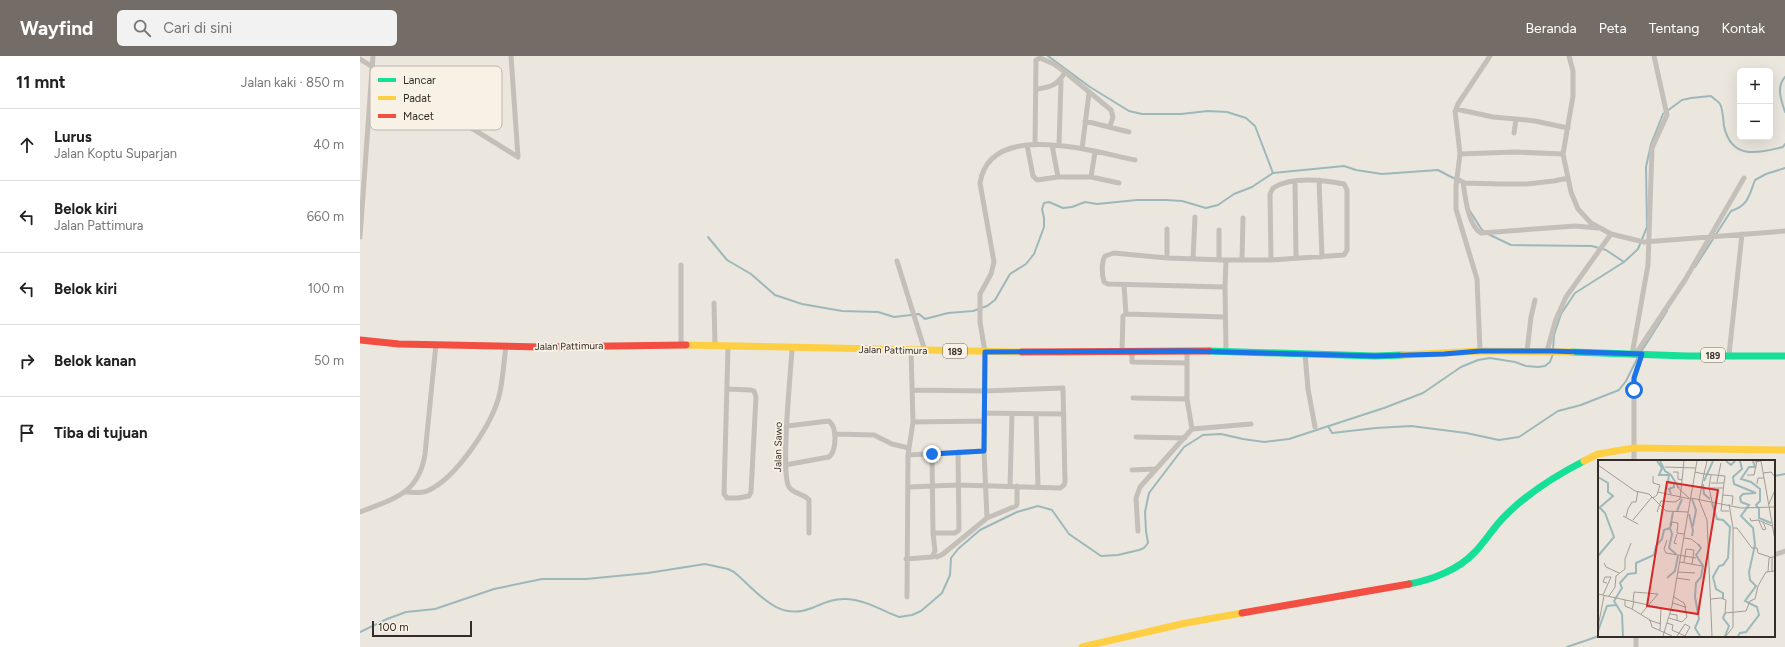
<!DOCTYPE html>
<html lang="id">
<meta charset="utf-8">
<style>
:root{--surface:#fff;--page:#f2f2f2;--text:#222;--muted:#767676;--line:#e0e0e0;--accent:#746d67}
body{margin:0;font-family:Figtree,sans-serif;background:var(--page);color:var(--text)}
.controls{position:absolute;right:12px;top:12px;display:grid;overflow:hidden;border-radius:6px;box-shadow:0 4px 16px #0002}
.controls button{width:36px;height:36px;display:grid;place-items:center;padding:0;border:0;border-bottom:1px solid var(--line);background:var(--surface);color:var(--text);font:20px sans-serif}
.scale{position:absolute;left:12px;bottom:10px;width:100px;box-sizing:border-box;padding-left:4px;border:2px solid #342c27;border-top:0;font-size:11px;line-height:14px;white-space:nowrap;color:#342c27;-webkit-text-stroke:3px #f8f1e6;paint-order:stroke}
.stop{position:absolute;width:12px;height:12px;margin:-9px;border:3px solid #1a73e8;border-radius:50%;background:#fff}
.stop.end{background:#1a73e8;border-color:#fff;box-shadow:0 1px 4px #0008}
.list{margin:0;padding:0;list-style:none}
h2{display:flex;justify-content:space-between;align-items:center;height:52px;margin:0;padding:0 16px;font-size:17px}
h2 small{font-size:13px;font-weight:400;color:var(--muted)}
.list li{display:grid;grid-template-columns:26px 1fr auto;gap:12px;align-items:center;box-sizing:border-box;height:72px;padding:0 16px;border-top:1px solid var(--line)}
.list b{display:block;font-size:15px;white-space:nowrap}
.list p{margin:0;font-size:13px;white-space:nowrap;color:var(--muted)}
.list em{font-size:13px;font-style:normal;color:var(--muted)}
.icon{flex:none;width:22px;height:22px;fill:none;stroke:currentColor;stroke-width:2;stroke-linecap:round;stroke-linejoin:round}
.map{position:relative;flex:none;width:1425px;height:591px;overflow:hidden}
header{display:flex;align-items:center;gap:24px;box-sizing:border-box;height:56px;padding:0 20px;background:var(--accent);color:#fff}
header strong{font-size:19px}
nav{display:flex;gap:22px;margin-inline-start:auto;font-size:14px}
.search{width:280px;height:36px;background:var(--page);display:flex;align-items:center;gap:10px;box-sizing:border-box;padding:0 14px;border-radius:6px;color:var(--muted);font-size:15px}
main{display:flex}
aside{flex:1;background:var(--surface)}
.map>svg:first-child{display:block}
</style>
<header>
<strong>Wayfind</strong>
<div class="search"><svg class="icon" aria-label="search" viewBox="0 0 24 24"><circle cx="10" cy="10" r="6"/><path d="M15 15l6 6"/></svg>Cari di sini</div>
<nav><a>Beranda</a><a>Peta</a><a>Tentang</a><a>Kontak</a></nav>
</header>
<main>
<aside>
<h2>11 mnt<small>Jalan kaki · 850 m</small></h2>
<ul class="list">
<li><svg class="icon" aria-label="ahead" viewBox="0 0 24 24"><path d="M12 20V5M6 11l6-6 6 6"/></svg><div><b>Lurus</b><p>Jalan Koptu Suparjan</p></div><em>40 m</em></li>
<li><svg class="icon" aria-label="left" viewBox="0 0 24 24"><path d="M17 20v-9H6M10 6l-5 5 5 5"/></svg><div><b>Belok kiri</b><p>Jalan Pattimura</p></div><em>660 m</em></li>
<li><svg class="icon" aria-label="left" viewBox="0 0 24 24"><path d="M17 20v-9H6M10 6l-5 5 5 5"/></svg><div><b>Belok kiri</b></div><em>100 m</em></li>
<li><svg class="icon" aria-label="right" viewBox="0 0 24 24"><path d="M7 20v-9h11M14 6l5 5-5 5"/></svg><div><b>Belok kanan</b></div><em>50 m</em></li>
<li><svg class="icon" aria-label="arrive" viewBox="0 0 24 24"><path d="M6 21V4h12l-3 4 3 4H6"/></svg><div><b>Tiba di tujuan</b></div></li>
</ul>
</aside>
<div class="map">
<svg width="1425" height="591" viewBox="0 0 1425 591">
<rect width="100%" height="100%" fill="#ebe7df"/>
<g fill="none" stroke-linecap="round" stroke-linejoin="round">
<path stroke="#9db8bb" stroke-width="2" d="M 688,0 L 730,31 L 769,55 L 782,58 L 821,58 L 848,55 L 867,56 L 886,62 L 895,70 L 913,117 L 984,110 L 996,114 L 1022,118 L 1078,114 L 1095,123
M 1425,21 C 1416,31 1421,44 1425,56
M 1110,155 L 1120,171 L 1124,176
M 1128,178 L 1151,189 L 1232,190 L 1246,194 L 1264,206
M 348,181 L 367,204 L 391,218 L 415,239 L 442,248 L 482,255 L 518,256 L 534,261 L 559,258 L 565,263 L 588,257 L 613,255 L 627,250 L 635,244 L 650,218 L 666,208 L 674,198 L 684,171 L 684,162 L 682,153 L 684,147 L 689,146 L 703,152 L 712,151 L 725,146 L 737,148 L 777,144 L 806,144 L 822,145 L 846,152 L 858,149 L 874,138 L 892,131 L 913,117
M 1335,211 L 1371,155 C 1388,150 1389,140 1395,124 L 1406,118 L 1425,112
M 1193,294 L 1194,279 L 1201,258 L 1215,237 L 1264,206 L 1278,193 L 1287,171 L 1286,111 L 1291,88 L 1303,58 L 1322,44 L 1331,42 L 1351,40 C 1354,43 1359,46 1360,48 C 1363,53 1363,64 1364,70 C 1371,103 1396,98 1423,91 L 1425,88
M 1281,296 L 1307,255
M 968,370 L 972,377 L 1016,372 L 1051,370 L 1106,377 L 1139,384 L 1159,381 L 1198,355 L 1221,349 L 1259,334 L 1266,325 L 1278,301
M 1414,420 L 1425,418
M 0,576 L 27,563 L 46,556 L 75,553 L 134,533 L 182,523 L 226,523 L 288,517 L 345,508 L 368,513 L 374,516 C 398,536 417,566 452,552 C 464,547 474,542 487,543 C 505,544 523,555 539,561 L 552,559 L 561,555 L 582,537 L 590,519 L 591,502 L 598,493 L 620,474 L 657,456 L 678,450 L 692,454 L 709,478 L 741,500 L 758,499 L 779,494 L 784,492 L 788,487 L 786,475 L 785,456 L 789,437 L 824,391 L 843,379 L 861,378 L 883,383 L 904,386 L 929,383 L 1024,352 L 1063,337 L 1101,311 L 1118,304 L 1130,302 L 1155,306 L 1166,310 L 1178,311 L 1185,310 L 1190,306 L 1193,298
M 1207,591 L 1239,580"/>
<path stroke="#c4bfb8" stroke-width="5" d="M 1209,0 L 1213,15 L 1213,40 L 1203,98 L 1211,136 L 1218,153 L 1231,167 L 1251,178 L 1284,186 L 1425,175
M 0,3 L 158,101 L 151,0
M 677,33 C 691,31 698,29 705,16 L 751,54 L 753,61 L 750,70
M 1096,53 L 1133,61 L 1156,63
M 725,65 L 769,76
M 1154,77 L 1156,63 L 1175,65 L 1208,72
M 667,89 L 673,120 L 677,124 L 698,121 L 731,121 L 735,96
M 675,89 L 676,4 L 680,2 L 694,8 L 705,16
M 692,89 L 698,121
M 699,89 L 701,25
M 722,93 L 729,37
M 1100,98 L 1155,96 L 1203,98
M 731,121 L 759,127
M 1096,122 L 1104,127 L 1141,128 L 1167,128 L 1194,125 L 1208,122
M 959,124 L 962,201
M 935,126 L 936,202
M 1103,126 C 1105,140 1108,170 1121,177 L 1215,170 L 1238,172
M 807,173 L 807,202
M 0,181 L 13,0
M 833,203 L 835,161
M 859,204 L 859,174
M 882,204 L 883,162
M 537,205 L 565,295
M 321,209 L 321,289
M 764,229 L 766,258 L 865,261
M 865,231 L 748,228 L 744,226 C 742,219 741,207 745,200 L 754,197 L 807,202 L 866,204
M 354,247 L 355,290
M 432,293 C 431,315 420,417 429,431 C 433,438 443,437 449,444 L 449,477
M 762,295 L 763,260 L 766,258
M 772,295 L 772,306 L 826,307
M 866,295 L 865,231 L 866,204 L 911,204 L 984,199 L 987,194 L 987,134 L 984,128 C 963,124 932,120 913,132 L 910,138 L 911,204
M 1120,295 L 1117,223 L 1096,153 L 1096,130 L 1100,98 L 1096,63 L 1095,56 L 1098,48 L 1130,0
M 1167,295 L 1171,261 L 1175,244
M 1187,295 L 1196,263 L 1206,241 L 1251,178
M 945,298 L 948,333 L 955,371
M 1272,299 L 1288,209 L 1292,92 L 1307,59 L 1294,0
M 1275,299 L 1325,224 L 1384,122
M 1369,299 L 1382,178
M 367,333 L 391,334 L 394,335 L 396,341 L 391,436 L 389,440 L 378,442 L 367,442 L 364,438 L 368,291
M 773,342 L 827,343
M 625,357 L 704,358
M 676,358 L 678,431
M 553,366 L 624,365
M 832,373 L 891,368
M 475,378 L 514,379 L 532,388 L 549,392
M 776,381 L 825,382
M 548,399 L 624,395
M 1274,405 L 1274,323 L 1282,298
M 425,409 L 469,401 C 477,394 477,371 469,365 L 427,370
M 772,414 L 796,413
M 650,430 L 652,358
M 549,431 L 598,429 L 700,432 L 704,429 L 705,426 L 703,332 L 624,335 L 552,334
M 45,436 C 52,436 60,438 67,435 C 96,423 134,366 140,336 C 143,321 144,305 146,290
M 0,456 C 33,443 59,438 65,398 L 76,288
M 627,462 L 624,395 L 625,296 L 620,266 L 620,238 L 631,218 L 634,206 L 620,127 C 630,63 735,96 775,104
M 778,475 L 776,442 L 780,431 L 832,373 L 827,343 L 827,295
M 573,477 L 595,477 L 599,474 L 598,396
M 573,499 L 577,501 L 583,498 L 627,462 L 656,450 L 657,448 L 657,430
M 1414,499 L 1425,495
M 546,503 L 572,501 L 575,495 L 573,477 L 572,398
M 547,541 L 548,399 L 553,366 L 551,294
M 1276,591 L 1276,580"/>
<path stroke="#16e098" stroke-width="7" d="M 849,295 L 1015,300 L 1043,299
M 1212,296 L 1327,300 L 1425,300
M 1049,528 C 1071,524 1098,514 1114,497 C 1125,486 1133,472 1144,461 C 1167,437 1195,420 1224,405"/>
<path stroke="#ffcf43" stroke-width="7" d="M 326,289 L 662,296
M 1043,299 L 1120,295 L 1212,296
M 1224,405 L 1238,398 L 1274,392 L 1425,394
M 722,591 L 826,567 L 882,557"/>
<path stroke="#f24e42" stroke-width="7" d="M 0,284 L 39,288 L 180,291 L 326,289
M 662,296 L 849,295
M 882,557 L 1049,528"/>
</g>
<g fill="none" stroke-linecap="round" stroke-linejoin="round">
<path stroke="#1a73e8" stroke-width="5" d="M 572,398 L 624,395 L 625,296 L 827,295 L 1015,300 L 1084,298 L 1120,295 L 1191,295 L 1282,298 L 1274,322 L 1274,334"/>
</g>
<g text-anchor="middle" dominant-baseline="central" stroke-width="3.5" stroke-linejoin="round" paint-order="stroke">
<g fill="#f8f1e6" stroke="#6f6760" stroke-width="1">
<rect x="583" y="288" width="24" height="14" rx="3"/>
<rect x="1341" y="292" width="24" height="14" rx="3"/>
</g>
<g font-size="9" font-weight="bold" fill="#342c27">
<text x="595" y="295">189</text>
<text x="1353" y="299">189</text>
</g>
<g font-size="10" fill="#342c27" stroke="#f8f1e6">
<text transform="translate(209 290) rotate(-1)">Jalan Pattimura</text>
<text transform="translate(533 294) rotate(1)">Jalan Pattimura</text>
<text transform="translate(418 391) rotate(-89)">Jalan Sawo</text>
</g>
</g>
<g transform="translate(1238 404)">
<rect width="177" height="177" fill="#ebe7df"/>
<path fill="none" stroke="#9db8bb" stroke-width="2" d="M 59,1 L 64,8 L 61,15 L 71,15 L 70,22 L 76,23 L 76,27 L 71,29 L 73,34M 62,1 L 67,11 L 73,15 L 81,28M 128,1 L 133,5 L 137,1M 155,1 L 157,7 L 151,7 L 143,19 L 153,22 L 162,29 L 162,41 L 158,45 L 161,49 L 161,58 L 173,63M 0,17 L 10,23 L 10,32 L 15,36 L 0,49M 106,21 L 115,1M 105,24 L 106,34 L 112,39M 94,39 L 98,50 L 95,66M 114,43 L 119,59 L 125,60 L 132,67 L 130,98 L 125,105 L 121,106 L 115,117 L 118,129 L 125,133 L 125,139M 79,51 L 84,39M 91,54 L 95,70 L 94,76M 72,68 L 74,74 L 71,88 L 78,94M 100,84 L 103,88 L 98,95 L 105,106 L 103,117 L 98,123 L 97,137 L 101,159 L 97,168 L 102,176M 0,96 L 16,77 L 7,53 L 2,48M 69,118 L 77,111 L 80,96M 0,171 L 9,146 L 18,145M 25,176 L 24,154 L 16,141 L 24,128 L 22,123 L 30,114 L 38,113 L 38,103 L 56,95 L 58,86 L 64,79 L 66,70 L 72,68 L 75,52M 127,176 L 131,166 L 125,158 L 127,153M 140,176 L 142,173 L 148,172 L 161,155 L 159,147 L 147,141 L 158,126 L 152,120 L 151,112 L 157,85 L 155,68 L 143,56 L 151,45 L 143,42 L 142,37 L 145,34 L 158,33 L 136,24 L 135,17 L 144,9 L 142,1"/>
<path fill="none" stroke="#a29c95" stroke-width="1" d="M 157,2 L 163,1 L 177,80M 0,5 L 37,31 L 51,34 L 68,51 L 90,52M 67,7 L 98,8M 75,12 L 80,12 L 80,19 L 84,20M 97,12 L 106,14 L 109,1M 165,13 L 173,12 L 177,17M 113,15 L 111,27 L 114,42M 149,15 L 156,15 L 159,1M 55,16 L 55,23 L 62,25 L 59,35 L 55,38M 119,22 L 123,3M 113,23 L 126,23 L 127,16 L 106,14 L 101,40 L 109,60 L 114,176M 126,23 L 123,51 L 131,51M 159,24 L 160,18 L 166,18M 79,27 L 91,38M 112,28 L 125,28M 60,32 L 92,39M 125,35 L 135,36 L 134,45M 93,38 L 143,48 L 177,47M 131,44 L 135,68 L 139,68 L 154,88 L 159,88 L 160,93 L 172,97M 171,44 L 177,30M 59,52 L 63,41 L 77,42 L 82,39 L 86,1M 25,56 L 40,64M 28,57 L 30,49 L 34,42 L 38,42 L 40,31M 152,58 L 153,61 L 160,60 L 174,66M 35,60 L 54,37M 161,61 L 165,70 L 168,69 L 165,62M 73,66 L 74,62 L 80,63 L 79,73 L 86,74M 79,74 L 76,83 L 79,84M 86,78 L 93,79 L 101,85M 69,80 L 66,89 L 68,93 L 98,98M 82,102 L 104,106M 86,102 L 88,89 L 96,90 L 94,104M 6,103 L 8,107 L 21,113M 174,111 L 174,97 L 177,97M 80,112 L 97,113M 170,112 L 171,98 L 174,97M 79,118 L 92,120M 0,134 L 73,150M 5,135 L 13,117 L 7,117 L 5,122 L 9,123M 11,136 L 17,127 L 18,116 L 27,109 L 27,99 L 33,83M 76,137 L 86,143 L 88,148M 113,139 L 123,138 L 128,140 L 127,153 L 148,151 L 152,141 L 157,139 L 160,126 L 168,112 L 177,111M 27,140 L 27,146 L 34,149M 35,142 L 36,132 L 60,134 L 43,154M 36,142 L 34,149 L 52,160 L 54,167 L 74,176M 72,154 L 79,155 L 79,161M 71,158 L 84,162 L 89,157 L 87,147 L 75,143M 51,160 L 63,164M 69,163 L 75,165 L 74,170 L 87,176 L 92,167 L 87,164M 0,167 L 6,136M 62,170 L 63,148M 65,176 L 74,146 L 99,1M 79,176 L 87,164M 128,176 L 135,167 L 135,68"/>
<path fill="#d62828" fill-opacity="0.15" stroke="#d62828" stroke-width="2" d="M 69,22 L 120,30 L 100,154 L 49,146 Z"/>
<rect width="177" height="177" fill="none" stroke="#342c27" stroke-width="2"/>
</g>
<rect x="10" y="10" width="132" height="64" rx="6" fill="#f8f1e6" stroke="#bdb6ad" stroke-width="1"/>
<rect x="18" y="22" width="18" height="4" fill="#16e098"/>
<rect x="18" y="40" width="18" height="4" fill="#ffcf43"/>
<rect x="18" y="58" width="18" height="4" fill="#f24e42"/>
<g font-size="11" fill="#342c27">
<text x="43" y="28">Lancar</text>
<text x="43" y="46">Padat</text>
<text x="43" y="64">Macet</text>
</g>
</svg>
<div class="controls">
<button>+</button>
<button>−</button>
</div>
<div class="scale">100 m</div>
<div class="stop" style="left:1274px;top:334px"></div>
<div class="stop end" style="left:572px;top:398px"></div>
</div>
</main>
